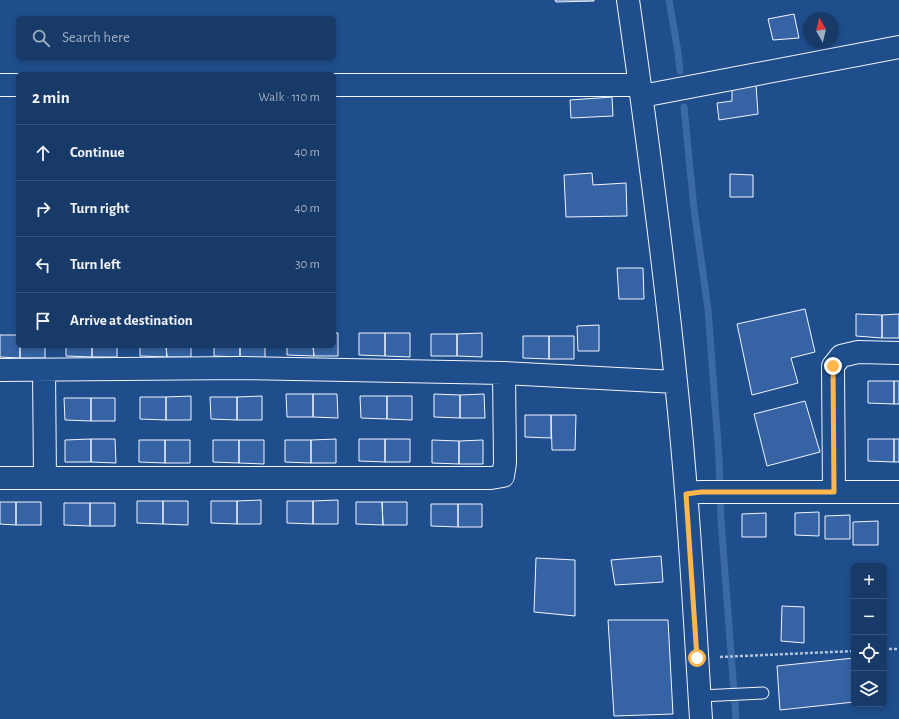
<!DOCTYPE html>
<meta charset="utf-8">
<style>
:root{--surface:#173a69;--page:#244571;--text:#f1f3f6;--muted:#9eadc0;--line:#36547d}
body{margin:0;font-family:"Alegreya Sans",sans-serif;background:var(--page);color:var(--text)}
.controls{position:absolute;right:12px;bottom:12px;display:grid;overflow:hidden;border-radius:6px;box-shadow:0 2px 6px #0003}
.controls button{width:36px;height:36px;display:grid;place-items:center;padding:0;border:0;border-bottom:1px solid var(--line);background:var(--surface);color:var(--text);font:20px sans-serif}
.compass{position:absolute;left:803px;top:12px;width:36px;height:36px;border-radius:50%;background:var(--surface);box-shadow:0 2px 6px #0003;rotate:352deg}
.stop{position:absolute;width:12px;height:12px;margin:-9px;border:3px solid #ffb74d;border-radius:50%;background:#fff}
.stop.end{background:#ffb74d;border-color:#fff;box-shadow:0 1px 4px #0008}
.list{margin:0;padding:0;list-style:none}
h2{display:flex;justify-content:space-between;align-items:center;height:52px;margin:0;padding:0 16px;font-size:17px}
h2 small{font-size:13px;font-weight:400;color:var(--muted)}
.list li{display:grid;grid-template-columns:26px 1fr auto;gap:12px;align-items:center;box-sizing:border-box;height:56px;padding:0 16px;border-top:1px solid var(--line)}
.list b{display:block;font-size:15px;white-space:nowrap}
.list em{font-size:13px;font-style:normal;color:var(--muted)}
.icon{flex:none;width:22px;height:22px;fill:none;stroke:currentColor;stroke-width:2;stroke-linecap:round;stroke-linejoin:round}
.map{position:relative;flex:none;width:899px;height:719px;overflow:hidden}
.search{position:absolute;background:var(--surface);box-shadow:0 2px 6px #0003;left:16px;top:16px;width:320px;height:44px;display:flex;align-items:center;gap:10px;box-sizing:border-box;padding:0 14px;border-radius:6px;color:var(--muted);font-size:15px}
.panel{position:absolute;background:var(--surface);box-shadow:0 2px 6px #0003;left:16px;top:72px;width:320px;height:276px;border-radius:6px}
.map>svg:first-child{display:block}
</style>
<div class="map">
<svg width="899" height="719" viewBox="0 0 899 719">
<rect width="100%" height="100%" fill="#1f4e8c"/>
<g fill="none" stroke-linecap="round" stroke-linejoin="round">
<path stroke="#3b69a3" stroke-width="7" d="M 669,0 L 678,52 L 680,71
M 684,107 L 694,209 L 708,309 L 719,458 L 721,520 L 736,719"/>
</g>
<path fill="#3563a3" stroke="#f2f6ff" d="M 555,0 L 594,0 L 594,1 L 556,2 Z
M 794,14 L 799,38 L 773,40 L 768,19 Z
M 756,84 L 758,114 L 719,120 L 717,103 L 732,101 L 732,88 Z
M 612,97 L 613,116 L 571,118 L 570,100 Z
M 592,173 L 593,185 L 626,183 L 627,216 L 566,217 L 564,175 Z
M 730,174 L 753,175 L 753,197 L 730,197 Z
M 617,268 L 643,268 L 644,299 L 619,299 Z
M 805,309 L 815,352 L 791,358 L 798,383 L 752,395 L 737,324 Z
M 856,314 L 882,315 L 882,338 L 856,336 Z
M 899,314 L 899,338 L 882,338 L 882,315 Z
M 599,325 L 599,351 L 578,351 L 577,326 Z
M 334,333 L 338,333 L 338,356 L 314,356 L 313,346 L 334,346 Z
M 359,333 L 385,333 L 385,356 L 359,355 Z
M 385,333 L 410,333 L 410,357 L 385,356 Z
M 482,333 L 482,357 L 457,356 L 457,334 Z
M 431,334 L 457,334 L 457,356 L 431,356 Z
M 0,335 L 18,335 L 18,346 L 20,346 L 20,358 L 0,357 Z
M 523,336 L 549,336 L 549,359 L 523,358 Z
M 549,336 L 574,336 L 574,359 L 549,359 Z
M 20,346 L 45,346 L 45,358 L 20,358 Z
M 66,346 L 92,346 L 92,357 L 66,356 Z
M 92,346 L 117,346 L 117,357 L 92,357 Z
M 140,346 L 166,346 L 167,357 L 140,356 Z
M 166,346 L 191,346 L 191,357 L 167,357 Z
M 214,346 L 240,346 L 240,357 L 214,356 Z
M 240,346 L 265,346 L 265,358 L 240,357 Z
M 287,346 L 313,346 L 314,356 L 287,355 Z
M 868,381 L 894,381 L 894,404 L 868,403 Z
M 894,381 L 899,381 L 899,404 L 894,404 Z
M 286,394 L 313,394 L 313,417 L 287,417 Z
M 313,394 L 337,394 L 338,418 L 313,417 Z
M 434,394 L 460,395 L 460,418 L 434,417 Z
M 484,394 L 485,418 L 460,418 L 460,395 Z
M 191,396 L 191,420 L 166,420 L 166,397 Z
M 262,396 L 262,420 L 237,420 L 237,397 Z
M 360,396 L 387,396 L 387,419 L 361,418 Z
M 387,396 L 412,396 L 412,420 L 387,419 Z
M 140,397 L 166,397 L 166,420 L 140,419 Z
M 210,397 L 237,397 L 237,420 L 211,419 Z
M 64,398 L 91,398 L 91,421 L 65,420 Z
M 91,398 L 115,398 L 115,421 L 91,421 Z
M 805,401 L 820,452 L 767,466 L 754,414 Z
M 525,415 L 551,415 L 551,438 L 525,437 Z
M 551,415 L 576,415 L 575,450 L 552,450 Z
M 91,439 L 115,439 L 116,463 L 91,462 Z
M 91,439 L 91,462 L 65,462 L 65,440 Z
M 336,439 L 336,463 L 311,463 L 311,440 Z
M 359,439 L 385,439 L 385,462 L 359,461 Z
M 385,439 L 410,439 L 410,462 L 385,462 Z
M 868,439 L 894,439 L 894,462 L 868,461 Z
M 894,439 L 899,439 L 899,462 L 894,462 Z
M 139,440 L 165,440 L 165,463 L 139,462 Z
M 165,440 L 190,440 L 190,463 L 165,463 Z
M 213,440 L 239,440 L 239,463 L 213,462 Z
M 239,440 L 264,440 L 264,464 L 239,463 Z
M 285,440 L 311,440 L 311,463 L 285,462 Z
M 432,440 L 459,441 L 459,464 L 432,463 Z
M 483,440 L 483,464 L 459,464 L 459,441 Z
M 261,500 L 261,524 L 237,524 L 237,501 Z
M 338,500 L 338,524 L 313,524 L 313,501 Z
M 137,501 L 163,501 L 163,524 L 137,523 Z
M 163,501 L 188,501 L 188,525 L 163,524 Z
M 211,501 L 237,501 L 237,524 L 211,523 Z
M 287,501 L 313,501 L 313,524 L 287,523 Z
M 0,502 L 16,502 L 16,525 L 0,524 Z
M 16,502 L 41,502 L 41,525 L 16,525 Z
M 356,502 L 382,502 L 383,525 L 356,524 Z
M 382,502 L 407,502 L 407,525 L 383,525 Z
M 64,503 L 90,503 L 90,526 L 64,525 Z
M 90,503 L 115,503 L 115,526 L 90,526 Z
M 431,504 L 458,504 L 458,527 L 431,526 Z
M 458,504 L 482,504 L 482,527 L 458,527 Z
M 819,512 L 819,536 L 795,535 L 795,513 Z
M 766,513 L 766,537 L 742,537 L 742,514 Z
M 850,515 L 850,539 L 825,539 L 825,516 Z
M 878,521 L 878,545 L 853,545 L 853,522 Z
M 661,556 L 663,582 L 615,585 L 611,560 Z
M 536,558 L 575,560 L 575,616 L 534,612 Z
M 782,606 L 804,607 L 804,643 L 781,641 Z
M 608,620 L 668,620 L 673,714 L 614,716 Z
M 854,658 L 854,702 L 780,710 L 777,666 Z"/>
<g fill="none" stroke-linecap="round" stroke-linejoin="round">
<defs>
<path id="lane" d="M 700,696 L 763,693"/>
<path id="street" d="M 628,0 C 646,127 663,254 676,382 C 688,494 694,607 701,719
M 0,85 L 18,85
M 334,85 L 640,85
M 642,96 L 899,47
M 0,370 L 242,368 L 504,373 L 676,382
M 44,370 L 45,478
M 0,478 L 491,478 L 503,476 L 505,463 L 504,373
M 834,492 L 833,366 L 841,356 L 858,352 L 899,353
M 686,493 L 701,492 L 899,492"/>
</defs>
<use href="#lane" stroke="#f2f6ff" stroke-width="13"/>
<use href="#street" stroke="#f2f6ff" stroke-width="24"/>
<path stroke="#b3c4dc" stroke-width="2.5" stroke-dasharray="3 2" stroke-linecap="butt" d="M 884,649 L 899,649
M 720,657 L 854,651"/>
<use href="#lane" stroke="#1f4e8c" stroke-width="11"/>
<use href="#street" stroke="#1f4e8c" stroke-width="22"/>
</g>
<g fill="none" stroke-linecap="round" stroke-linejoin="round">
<path stroke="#ffb74d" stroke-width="5" d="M 697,658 L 686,494 L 701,492 L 834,492 L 833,366"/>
</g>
</svg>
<div class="controls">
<button>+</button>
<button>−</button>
<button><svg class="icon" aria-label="locate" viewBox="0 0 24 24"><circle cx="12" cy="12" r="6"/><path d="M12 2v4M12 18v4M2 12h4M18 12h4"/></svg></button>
<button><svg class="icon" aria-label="layers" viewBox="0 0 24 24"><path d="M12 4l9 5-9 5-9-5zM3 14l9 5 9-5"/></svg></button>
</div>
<svg class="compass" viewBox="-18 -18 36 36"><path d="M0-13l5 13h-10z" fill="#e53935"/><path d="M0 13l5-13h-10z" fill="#9eadc0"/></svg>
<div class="stop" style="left:697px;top:658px"></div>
<div class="stop end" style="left:833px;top:366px"></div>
<div class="search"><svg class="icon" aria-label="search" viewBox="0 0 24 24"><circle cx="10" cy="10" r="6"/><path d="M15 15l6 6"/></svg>Search here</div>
<section class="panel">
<h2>2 min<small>Walk · 110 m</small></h2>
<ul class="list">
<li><svg class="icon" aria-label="ahead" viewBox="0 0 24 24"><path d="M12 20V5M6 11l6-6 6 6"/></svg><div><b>Continue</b></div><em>40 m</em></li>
<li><svg class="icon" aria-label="right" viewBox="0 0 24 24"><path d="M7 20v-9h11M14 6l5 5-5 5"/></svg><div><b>Turn right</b></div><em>40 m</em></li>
<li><svg class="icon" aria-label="left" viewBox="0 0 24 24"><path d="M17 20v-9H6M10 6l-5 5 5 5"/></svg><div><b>Turn left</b></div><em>30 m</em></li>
<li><svg class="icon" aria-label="arrive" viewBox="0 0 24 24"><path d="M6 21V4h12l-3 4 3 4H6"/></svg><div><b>Arrive at destination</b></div></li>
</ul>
</section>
</div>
